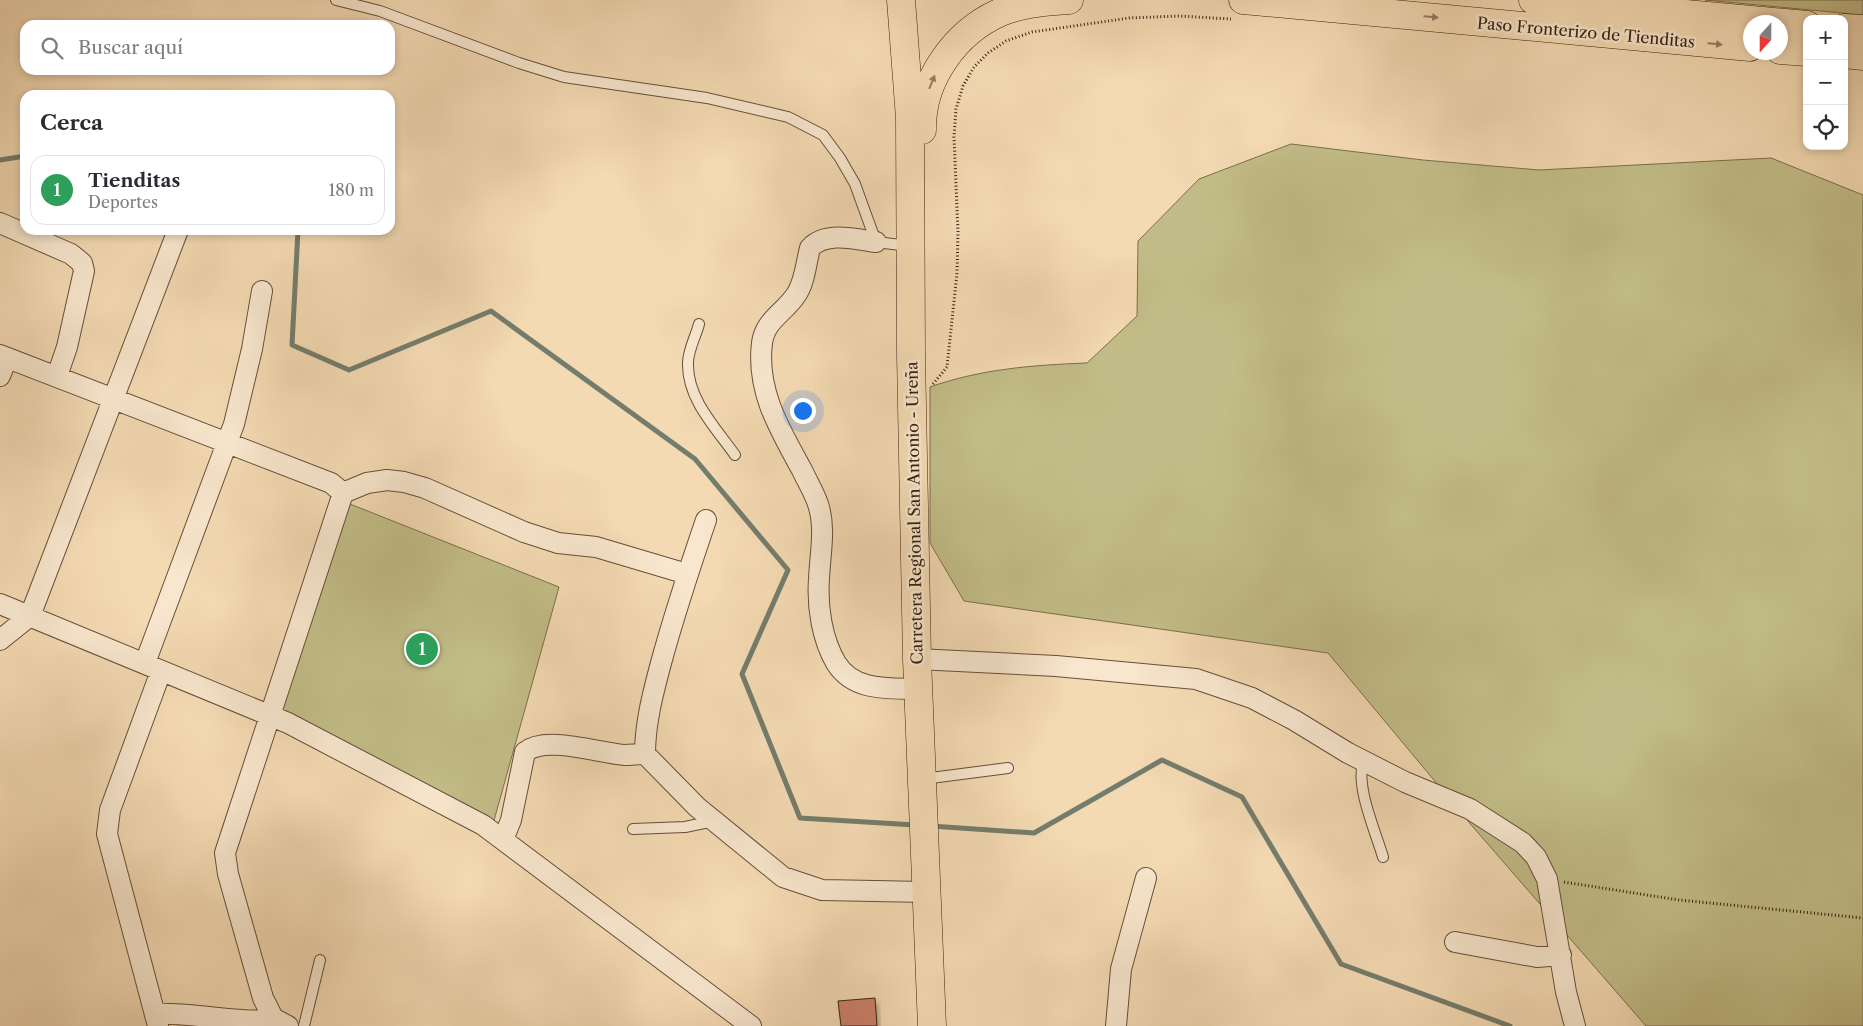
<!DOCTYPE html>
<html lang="es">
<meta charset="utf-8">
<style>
:root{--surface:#fff;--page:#f7f7f7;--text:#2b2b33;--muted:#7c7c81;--line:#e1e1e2;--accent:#8f2418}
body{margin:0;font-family:"Libre Caslon Text",serif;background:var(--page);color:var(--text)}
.controls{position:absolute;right:15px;top:15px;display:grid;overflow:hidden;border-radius:10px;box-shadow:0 2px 8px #0003}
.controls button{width:45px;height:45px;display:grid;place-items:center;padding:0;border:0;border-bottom:1px solid var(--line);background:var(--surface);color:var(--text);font:25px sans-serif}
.compass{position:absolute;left:1743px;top:15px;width:45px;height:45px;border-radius:50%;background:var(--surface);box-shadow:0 2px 8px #0003;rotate:201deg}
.you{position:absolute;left:802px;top:410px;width:18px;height:18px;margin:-12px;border:4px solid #fff;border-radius:50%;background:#1a73e8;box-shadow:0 0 0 8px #1a73e833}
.badge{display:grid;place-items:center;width:32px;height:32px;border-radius:50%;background:var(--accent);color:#fff;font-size:16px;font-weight:700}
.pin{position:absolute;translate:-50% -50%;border:2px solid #fff;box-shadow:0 1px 5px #0006}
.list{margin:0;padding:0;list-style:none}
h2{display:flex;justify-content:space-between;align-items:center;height:65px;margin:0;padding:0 20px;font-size:21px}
h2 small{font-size:16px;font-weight:400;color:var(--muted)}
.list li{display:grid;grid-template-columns:32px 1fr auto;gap:15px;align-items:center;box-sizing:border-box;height:70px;margin:0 10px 10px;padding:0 10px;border:1px solid var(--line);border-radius:15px}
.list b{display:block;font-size:19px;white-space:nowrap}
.list p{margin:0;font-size:16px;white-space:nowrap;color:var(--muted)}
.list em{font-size:16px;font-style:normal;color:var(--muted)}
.icon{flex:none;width:28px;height:28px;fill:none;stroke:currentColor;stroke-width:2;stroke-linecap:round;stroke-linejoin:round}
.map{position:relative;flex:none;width:1863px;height:1026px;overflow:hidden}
.search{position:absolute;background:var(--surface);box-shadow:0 2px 8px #0003;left:20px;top:20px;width:375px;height:55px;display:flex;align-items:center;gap:12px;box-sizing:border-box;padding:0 18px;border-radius:15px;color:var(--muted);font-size:19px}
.panel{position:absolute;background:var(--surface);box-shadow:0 2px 8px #0003;left:20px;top:90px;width:375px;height:145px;border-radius:15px}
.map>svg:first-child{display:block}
</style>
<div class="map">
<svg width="1863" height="1026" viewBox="0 0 1863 1026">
<defs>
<filter id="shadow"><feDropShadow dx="3" dy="5.5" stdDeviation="2.5" flood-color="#0004"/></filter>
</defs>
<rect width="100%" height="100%" fill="#f4dab3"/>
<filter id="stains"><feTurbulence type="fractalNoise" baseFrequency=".004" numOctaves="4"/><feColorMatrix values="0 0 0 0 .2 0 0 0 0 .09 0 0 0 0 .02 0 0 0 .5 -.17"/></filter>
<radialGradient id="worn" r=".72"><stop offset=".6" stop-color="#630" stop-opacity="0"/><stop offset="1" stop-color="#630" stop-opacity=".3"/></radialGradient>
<path fill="#c2bd88" stroke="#7d6e4c" d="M 1705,0 L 1863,0 L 1863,15 Z
M 1291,144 L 1423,160 L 1539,170 L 1771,158 L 1863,195 L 1863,1026 L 1646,1026 L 1473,827 L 1328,653 L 964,601 L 930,543 L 930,387 C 981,369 1033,365 1087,363 L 1137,316 L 1138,241 L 1199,179 Z
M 350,504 L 559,587 L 493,824 L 282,710 Z"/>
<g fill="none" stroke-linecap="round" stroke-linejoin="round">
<path stroke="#747d6d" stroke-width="5" d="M 0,160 L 25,156
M 298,230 L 292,345 L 349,370 L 491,311 L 695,459 L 788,570 L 742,674 L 800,818 L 915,825
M 931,826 L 1034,833 L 1162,760 L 1242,797 L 1341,964 L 1510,1026"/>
</g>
<path fill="#cc806b" stroke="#382010" filter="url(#shadow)" d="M 875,998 L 877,1026 L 841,1026 L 838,1001 Z"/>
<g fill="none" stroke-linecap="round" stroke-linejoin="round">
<defs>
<path id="service" d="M 336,0 L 380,11 L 519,63 L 564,77 L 707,98 L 788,117 L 823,135 L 840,158 L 855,184 L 876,242 L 909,246
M 699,324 C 696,336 687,352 688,365 C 688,400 716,428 735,455
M 1364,761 C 1354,783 1376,833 1383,857
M 923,779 L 1008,768
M 633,829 L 685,827 L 714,821
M 304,1026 L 320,960"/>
<path id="minor" d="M 0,223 L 71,254 L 82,263 L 84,271 L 67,347 L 57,376
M 876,242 C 855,239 826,231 810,248 C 806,263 805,282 796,295 C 784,313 765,320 762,343 C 756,391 780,430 802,470 C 807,481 814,492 818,504 C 826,528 820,554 819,579 C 817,607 822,639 836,663 C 854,692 889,688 918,689
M 0,355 L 331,483 L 343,493
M 0,376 L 7,358
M 706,520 C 690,567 674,615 661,663 C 653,693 645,723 645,754 L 697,807 L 783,877 L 822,890 L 926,892
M 0,604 L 288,723 L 483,825 L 751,1026
M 0,640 L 30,616 L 178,230
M 917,659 L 1056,666 L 1196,679 L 1252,698 L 1294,720 L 1348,753 L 1405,782 L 1470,809 L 1523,843 L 1536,857 L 1547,879 L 1566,992 L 1575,1026
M 145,663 L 234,424 L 252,349 L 262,291
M 503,840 L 511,820 L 525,752 C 546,735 598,753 625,755 C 631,755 638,754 645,754
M 1455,942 L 1537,957 L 1561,955
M 155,1014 C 186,1011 250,1026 273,1018
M 158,1026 L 107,834 L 110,810 L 161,671
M 288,1026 L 273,1018 L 263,998 L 228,874 L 225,853 L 343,493 L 367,483 L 387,480 L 404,482 L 425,488 L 524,532 L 558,543 L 596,547 L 687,574
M 1116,1026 L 1121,969 L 1146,878"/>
<path id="primary" d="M 901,0 L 910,118 L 911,355 L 917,659 L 932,1026
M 1243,0 L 1750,47
M 1533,0 L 1807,25
M 1844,28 L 1863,29
M 1780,50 L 1807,52
M 1844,54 L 1863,56
M 922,130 C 921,80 955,32 1001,12 C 1022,3 1046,2 1069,0"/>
</defs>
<use href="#service" stroke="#674e39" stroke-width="12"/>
<use href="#minor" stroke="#674e39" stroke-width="22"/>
<use href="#primary" stroke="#382010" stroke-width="29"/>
<path stroke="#382010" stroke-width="3" stroke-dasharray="1 2.5" stroke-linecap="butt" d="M 933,384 L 947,367 L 957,273 L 958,232 L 954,137 L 956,109 L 963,86 L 974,67 L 988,53 L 1006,41 L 1032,32 L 1129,18 L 1179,16 L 1231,19
M 1564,882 L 1679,900 L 1863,918"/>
<use href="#service" stroke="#f8e7ce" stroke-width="10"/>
<use href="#minor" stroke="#f8e7ce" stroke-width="20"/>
<use href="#primary" stroke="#f4dab3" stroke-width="28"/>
</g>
<defs><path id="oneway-solid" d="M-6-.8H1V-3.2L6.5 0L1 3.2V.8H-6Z" transform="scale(1.25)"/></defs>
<g fill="#967d62">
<use href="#oneway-solid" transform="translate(1431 17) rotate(5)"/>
<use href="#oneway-solid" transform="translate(1715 44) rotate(5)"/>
<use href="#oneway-solid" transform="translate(932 82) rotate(-68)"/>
</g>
<g text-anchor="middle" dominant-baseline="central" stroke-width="5" stroke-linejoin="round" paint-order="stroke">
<g font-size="16" fill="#382010" stroke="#f8e7ce">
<text transform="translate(1586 32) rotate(5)">Paso Fronterizo de Tienditas</text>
<text transform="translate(914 513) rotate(-91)">Carretera Regional San Antonio - Ureña</text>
</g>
</g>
<rect width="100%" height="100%" filter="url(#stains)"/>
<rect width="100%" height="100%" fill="url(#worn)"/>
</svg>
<div class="controls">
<button>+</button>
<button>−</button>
<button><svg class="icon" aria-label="locate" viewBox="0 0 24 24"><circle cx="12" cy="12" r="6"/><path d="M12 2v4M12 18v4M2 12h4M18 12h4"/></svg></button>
</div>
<svg class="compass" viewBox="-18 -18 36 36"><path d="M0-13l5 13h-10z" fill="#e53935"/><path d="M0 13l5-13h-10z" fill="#7c7c81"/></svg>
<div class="you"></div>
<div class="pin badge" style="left:422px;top:649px;background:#2e9e5b">1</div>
<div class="search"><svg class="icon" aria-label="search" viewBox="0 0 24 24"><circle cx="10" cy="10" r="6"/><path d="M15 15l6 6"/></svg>Buscar aquí</div>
<section class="panel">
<h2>Cerca<small></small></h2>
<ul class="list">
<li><span class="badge" style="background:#2e9e5b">1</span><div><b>Tienditas</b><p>Deportes</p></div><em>180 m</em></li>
</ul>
</section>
</div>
